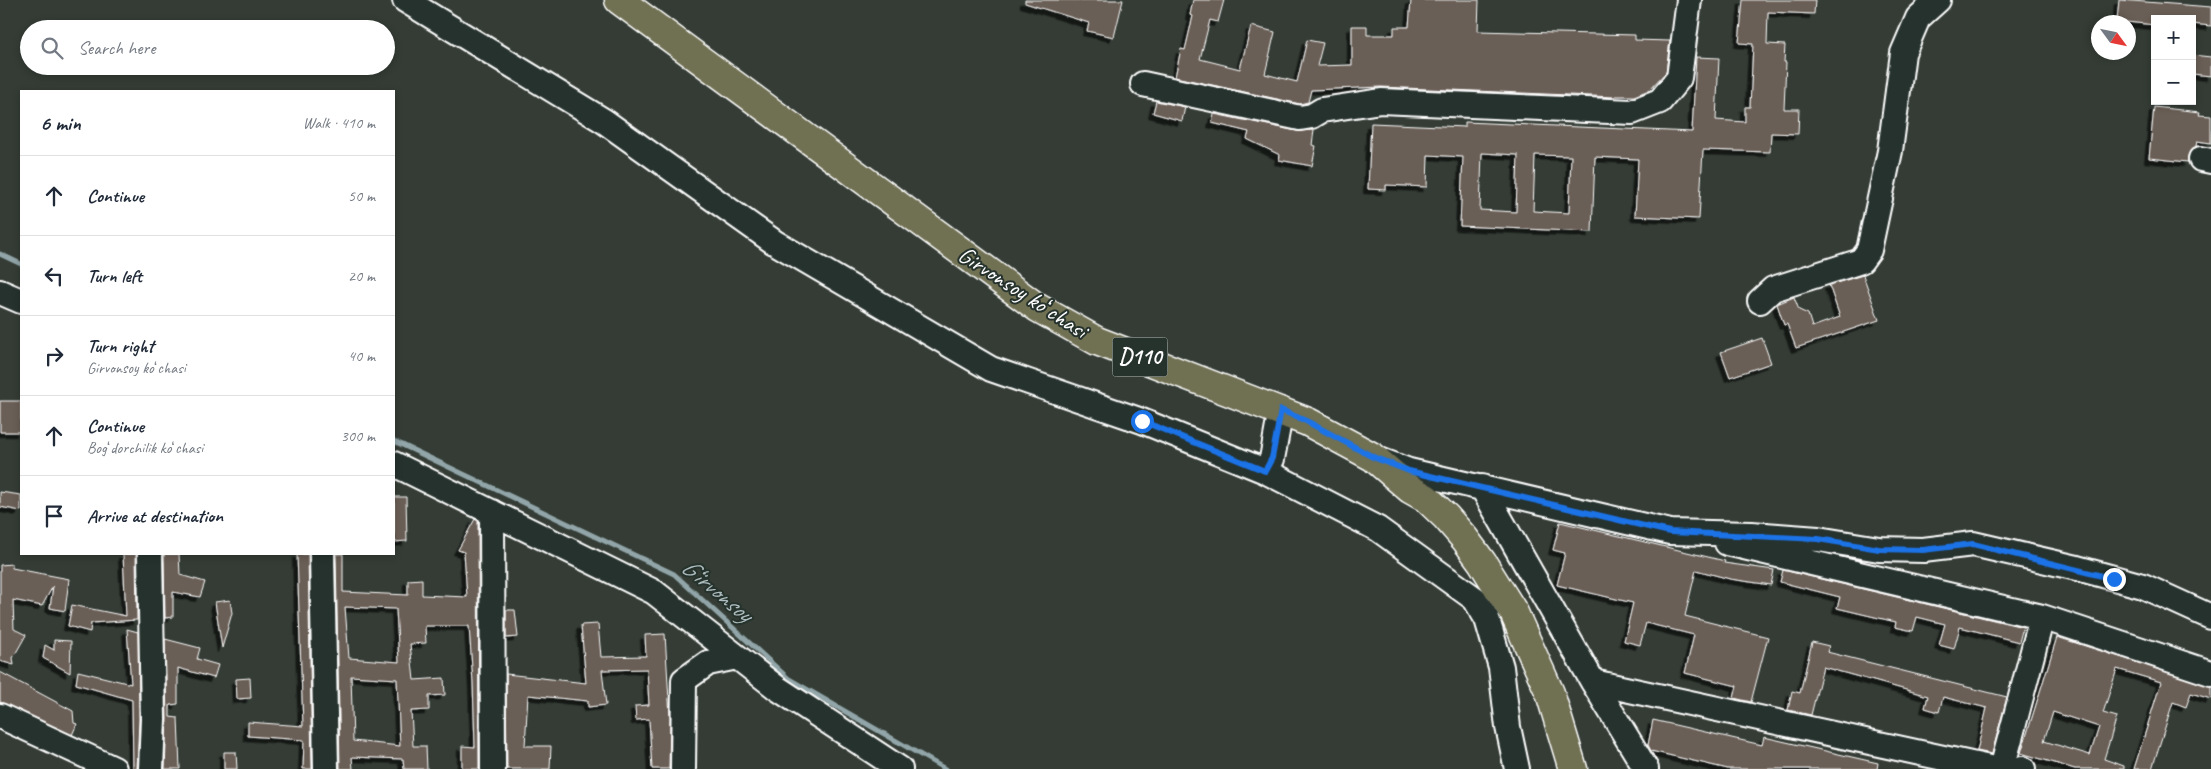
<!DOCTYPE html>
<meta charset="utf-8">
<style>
:root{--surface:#fff;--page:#f2f2f3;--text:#1f2937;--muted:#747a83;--line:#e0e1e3}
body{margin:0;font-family:Caveat,sans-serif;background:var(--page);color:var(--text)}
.controls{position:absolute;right:15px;top:15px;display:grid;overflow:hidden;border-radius:0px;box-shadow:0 2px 8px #0003}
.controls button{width:45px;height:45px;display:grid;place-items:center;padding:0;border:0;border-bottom:1px solid var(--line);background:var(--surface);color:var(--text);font:25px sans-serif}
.compass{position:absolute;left:2091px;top:15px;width:45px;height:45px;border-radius:50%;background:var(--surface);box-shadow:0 2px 8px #0003;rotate:123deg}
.stop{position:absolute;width:15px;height:15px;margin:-11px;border:4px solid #1a73e8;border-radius:50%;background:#fff}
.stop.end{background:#1a73e8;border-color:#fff;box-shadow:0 1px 5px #0008}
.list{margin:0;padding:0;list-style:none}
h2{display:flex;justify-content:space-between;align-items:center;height:65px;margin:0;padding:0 20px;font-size:21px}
h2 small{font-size:16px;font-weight:400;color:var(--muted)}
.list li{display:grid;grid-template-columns:32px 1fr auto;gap:15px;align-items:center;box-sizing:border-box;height:80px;padding:0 20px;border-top:1px solid var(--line)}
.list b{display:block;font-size:19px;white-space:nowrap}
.list p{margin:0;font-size:16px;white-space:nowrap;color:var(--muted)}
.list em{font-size:16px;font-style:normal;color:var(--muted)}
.icon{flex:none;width:28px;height:28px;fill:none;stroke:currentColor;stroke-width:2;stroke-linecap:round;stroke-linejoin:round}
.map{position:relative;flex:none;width:2211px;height:769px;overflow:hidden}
.search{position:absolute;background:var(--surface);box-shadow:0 2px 8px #0003;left:20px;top:20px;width:375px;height:55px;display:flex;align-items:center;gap:12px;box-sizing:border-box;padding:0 18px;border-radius:28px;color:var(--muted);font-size:19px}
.panel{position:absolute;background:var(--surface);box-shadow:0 2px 8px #0003;left:20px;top:90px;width:375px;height:465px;border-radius:0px}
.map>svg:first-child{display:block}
</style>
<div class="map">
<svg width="2211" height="769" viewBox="0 0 2211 769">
<defs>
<filter id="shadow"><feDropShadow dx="-4.5" dy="4.5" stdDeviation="0" flood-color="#0009"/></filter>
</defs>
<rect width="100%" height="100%" fill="#343c35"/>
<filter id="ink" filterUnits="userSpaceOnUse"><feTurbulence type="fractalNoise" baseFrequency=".02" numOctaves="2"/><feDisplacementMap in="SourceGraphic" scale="10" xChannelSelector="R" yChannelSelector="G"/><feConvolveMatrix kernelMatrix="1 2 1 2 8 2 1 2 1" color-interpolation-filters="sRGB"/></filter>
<g filter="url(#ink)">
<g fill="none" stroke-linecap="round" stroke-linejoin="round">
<path stroke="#92a6aa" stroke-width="5" d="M 0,254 L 21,264
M 394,441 L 674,574 L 789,679 L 945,769"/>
</g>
<path fill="#6a5e57" stroke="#fff" fill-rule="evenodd" filter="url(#shadow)" d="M 1025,0 L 1123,0 L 1114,37 L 1087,31 L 1089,23 L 1025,3 Z
M 1193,0 L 1224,0 L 1218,22 L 1210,20 L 1200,59 L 1240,69 L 1251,26 L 1275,32 L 1265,74 L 1297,82 L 1307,40 L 1323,43 L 1317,66 L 1352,65 L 1352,26 L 1367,26 L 1367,35 L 1394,35 L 1394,27 L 1409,27 L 1411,0 L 1479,0 L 1478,31 L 1635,35 L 1635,40 L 1670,41 L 1666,72 L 1649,90 L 1634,96 L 1615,96 L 1615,97 L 1381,87 L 1311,90 L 1308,102 L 1300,104 L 1175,77 L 1181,49 L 1185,50 L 1193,16 L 1190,15 Z
M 1743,0 L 1815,0 L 1814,14 L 1768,12 L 1767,44 L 1785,45 L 1784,62 L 1786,62 L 1784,109 L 1799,109 L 1798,134 L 1771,133 L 1770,152 L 1703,150 L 1699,219 L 1635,216 L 1638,159 L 1595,157 L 1592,232 L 1460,226 L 1463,157 L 1428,155 L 1427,187 L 1386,185 L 1386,190 L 1368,189 L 1371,123 L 1465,127 L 1465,122 L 1692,132 L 1696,57 L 1719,58 L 1716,120 L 1745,122 L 1745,107 L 1750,107 L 1753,44 L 1739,43 ZM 1482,153 L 1518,155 L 1516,212 L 1480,210 ZM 1535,155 L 1571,156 L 1569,213 L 1533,211 Z
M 2119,0 L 2211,7 L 2211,26 L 2192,24 L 2192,19 L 2155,19 L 2155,25 L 2117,21 Z
M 2192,55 L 2211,57 L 2211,76 L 2192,74 Z
M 1156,101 L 1185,107 L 1182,121 L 1153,113 Z
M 2154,107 L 2200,112 L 2199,115 L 2211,116 L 2211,143 L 2197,141 L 2196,146 L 2191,150 L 2188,156 L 2188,162 L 2149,158 Z
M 1214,114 L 1297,131 L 1314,130 L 1312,145 L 1316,146 L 1312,166 L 1279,160 L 1280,155 L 1247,139 L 1249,132 L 1212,123 Z
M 1863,275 L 1879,320 L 1796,348 L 1787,324 L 1784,325 L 1777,304 L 1794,297 L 1799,310 L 1808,314 L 1812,327 L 1840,317 L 1829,285 Z
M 1762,338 L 1771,363 L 1730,377 L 1721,352 Z
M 0,401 L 21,401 L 21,432 L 0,432 Z
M 0,492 L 21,495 L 21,511 L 0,507 Z
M 394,497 L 406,497 L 407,541 L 394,542 Z
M 475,519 L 478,521 L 479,769 L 462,769 L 462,746 L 475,747 L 473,682 L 469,626 L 425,626 L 426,643 L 410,644 L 414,680 L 444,678 L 445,695 L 429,696 L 429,710 L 411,711 L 413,746 L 426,746 L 427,769 L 404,769 L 403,759 L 352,757 L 353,769 L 340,769 L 336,554 L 343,554 L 343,592 L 408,595 L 408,580 L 422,579 L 422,595 L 467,597 L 464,552 L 458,550 ZM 345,607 L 396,609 L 399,662 L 349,658 ZM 351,676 L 397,679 L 400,746 L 353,741 Z
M 1560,522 L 1725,561 L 1724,563 L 1774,570 L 1771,585 L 1730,579 L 1696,570 L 1685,616 L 1768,637 L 1751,702 L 1734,698 L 1737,686 L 1685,673 L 1694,635 L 1646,623 L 1640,645 L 1624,641 L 1633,603 L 1557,585 L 1565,553 L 1553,550 Z
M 123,554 L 136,554 L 137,620 L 91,623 L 90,632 L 68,626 L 72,605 L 126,616 Z
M 164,554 L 179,554 L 180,575 L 205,582 L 200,597 L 173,592 L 173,617 L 165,618 Z
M 297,554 L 308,554 L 312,769 L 303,769 L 304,740 L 248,736 L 248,722 L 303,726 Z
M 12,564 L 12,568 L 69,579 L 65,611 L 50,608 L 53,586 L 42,606 L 13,600 L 14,629 L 26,635 L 13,658 L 14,665 L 0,661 L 0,565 Z
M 1783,570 L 2023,627 L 2019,642 L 1960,627 L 1954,649 L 1939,645 L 1945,624 L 1917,617 L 1913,631 L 1895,627 L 1896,622 L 1837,608 L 1840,597 L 1780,582 Z
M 230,600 L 232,613 L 222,648 L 215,602 Z
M 506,610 L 515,610 L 518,637 L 506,638 Z
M 598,624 L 601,657 L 646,656 L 645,635 L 665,634 L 670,717 L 669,769 L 652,769 L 649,719 L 636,720 L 635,706 L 649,705 L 647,669 L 602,670 L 606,705 L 588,707 L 588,701 L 528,695 L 525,746 L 551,746 L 550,769 L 507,769 L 506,674 L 586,683 L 581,625 Z
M 127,629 L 138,632 L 139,719 L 137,769 L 133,769 L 132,700 L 76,684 L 78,671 L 131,684 Z
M 2057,637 L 2211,686 L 2211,699 L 2191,693 L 2186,707 L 2173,702 L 2152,769 L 2134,769 L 2161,682 L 2117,669 L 2103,713 L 2117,717 L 2104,759 L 2124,766 L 2124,769 L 2075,769 L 2021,753 ZM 2053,712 L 2099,727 L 2090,755 L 2044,741 Z
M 165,639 L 200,648 L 197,659 L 218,665 L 214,678 L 178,668 L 178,704 L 170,705 L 170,717 L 178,718 L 180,769 L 165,769 L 167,719 Z
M 54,640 L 71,641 L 70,673 L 43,658 L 45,645 L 54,650 Z
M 1812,642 L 1829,646 L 1827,652 L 2007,697 L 1992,754 L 1977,751 L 1987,708 L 1943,697 L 1939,712 L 1925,708 L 1928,696 L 1823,667 L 1811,715 L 1788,710 L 1792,691 L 1800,693 Z
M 0,672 L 73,711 L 74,723 L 77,724 L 72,735 L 0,702 Z
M 250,678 L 251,698 L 237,699 L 236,679 Z
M 1653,720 L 1762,745 L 1764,737 L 1878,763 L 1877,769 L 1728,769 L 1651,751 L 1648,745 Z
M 224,752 L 236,752 L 237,769 L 224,769 Z"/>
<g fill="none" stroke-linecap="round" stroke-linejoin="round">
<defs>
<path id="minor" d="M 405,0 L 604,121 L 774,242 L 991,369 L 1142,421 L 1265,471 L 1272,459 L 1281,410
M 1143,84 L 1300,118 L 1312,116 L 1322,110 L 1381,101 L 1632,112 L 1660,101 L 1679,78 L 1689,0
M 2201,159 L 2211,161
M 0,292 L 21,301
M 1760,301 L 1773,289 L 1861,261 L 1869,250 L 1890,151 L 1903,53 L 1918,18 L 1938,0
M 1380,460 L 1409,471 L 1670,532 L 1751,534 L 1818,539 L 1879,549 L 1923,550 L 1973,544 L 2077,568 L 2143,586 L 2211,617
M 394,464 L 654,592 L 777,688 L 900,769
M 1265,471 L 1378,529 L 1475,599 L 1487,619 L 1501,667 L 1508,727 L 1517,769
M 1482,487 L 1593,682 L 1646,769
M 492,512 L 493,769
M 1727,543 L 2042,617 L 2211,673
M 150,554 L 153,719 L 151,769
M 322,554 L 326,769
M 1593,682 L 1994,769
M 0,716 L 114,769
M 683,769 L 684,680 L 708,663 L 737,657
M 2002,769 L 2042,617
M 2022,769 L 2023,769"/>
<path id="major" d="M 619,0 L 1038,308 L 1097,341 L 1308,422 L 1373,457 L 1410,489 L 1426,498 L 1446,517 L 1465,539 L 1482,562 L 1514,613 L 1550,693 L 1573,769"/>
</defs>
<use href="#minor" stroke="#fff" stroke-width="28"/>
<use href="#major" stroke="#fff" stroke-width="31"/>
<use href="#minor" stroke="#26332d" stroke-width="24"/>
<use href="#major" stroke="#706f52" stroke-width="28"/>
</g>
</g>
<g fill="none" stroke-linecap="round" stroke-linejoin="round" filter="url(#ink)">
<path stroke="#1a73e8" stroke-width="6" d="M 1142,421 L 1265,471 L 1272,458 L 1281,410 L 1308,422 L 1373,457 L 1409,471 L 1670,532 L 1818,539 L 1879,549 L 1923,550 L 1973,544 L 2114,579"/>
</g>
<g text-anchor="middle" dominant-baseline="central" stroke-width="4" stroke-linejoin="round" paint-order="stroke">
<rect fill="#26332d" stroke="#bec2c0" stroke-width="1" x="1112.5" y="337.5" width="55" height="39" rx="4"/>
<g font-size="22" font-weight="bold" fill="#fff">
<text x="1140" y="357">D110</text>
</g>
<g font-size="24" fill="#fff" stroke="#26332d">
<text transform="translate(1023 292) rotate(33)">Girvonsoy koʻchasi</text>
</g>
<g font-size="25" font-style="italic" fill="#aebcbf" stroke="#26332d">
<text transform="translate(717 590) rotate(40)">G‘irvonsoy</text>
</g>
</g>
</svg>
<div class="controls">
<button>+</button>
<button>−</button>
</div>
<svg class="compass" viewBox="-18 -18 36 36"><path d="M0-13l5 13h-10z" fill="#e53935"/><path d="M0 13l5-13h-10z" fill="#747a83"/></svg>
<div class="stop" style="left:1142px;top:421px"></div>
<div class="stop end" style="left:2114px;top:579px"></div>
<div class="search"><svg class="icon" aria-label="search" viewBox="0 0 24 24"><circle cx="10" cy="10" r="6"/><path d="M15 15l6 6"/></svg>Search here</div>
<section class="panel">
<h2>6 min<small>Walk · 410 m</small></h2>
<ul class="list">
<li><svg class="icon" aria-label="ahead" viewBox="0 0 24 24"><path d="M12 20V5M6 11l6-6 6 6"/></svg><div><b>Continue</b></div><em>50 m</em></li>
<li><svg class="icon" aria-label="left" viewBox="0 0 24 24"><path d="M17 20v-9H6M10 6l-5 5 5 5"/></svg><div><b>Turn left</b></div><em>20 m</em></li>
<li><svg class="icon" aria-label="right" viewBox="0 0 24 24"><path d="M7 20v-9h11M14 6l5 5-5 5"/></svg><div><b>Turn right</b><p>Girvonsoy koʻchasi</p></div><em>40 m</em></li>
<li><svg class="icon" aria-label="ahead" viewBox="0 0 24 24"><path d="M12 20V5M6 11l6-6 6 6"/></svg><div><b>Continue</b><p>Bogʻdorchilik koʻchasi</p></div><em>300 m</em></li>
<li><svg class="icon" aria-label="arrive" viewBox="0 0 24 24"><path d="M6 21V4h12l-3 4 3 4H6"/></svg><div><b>Arrive at destination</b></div></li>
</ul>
</section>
</div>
